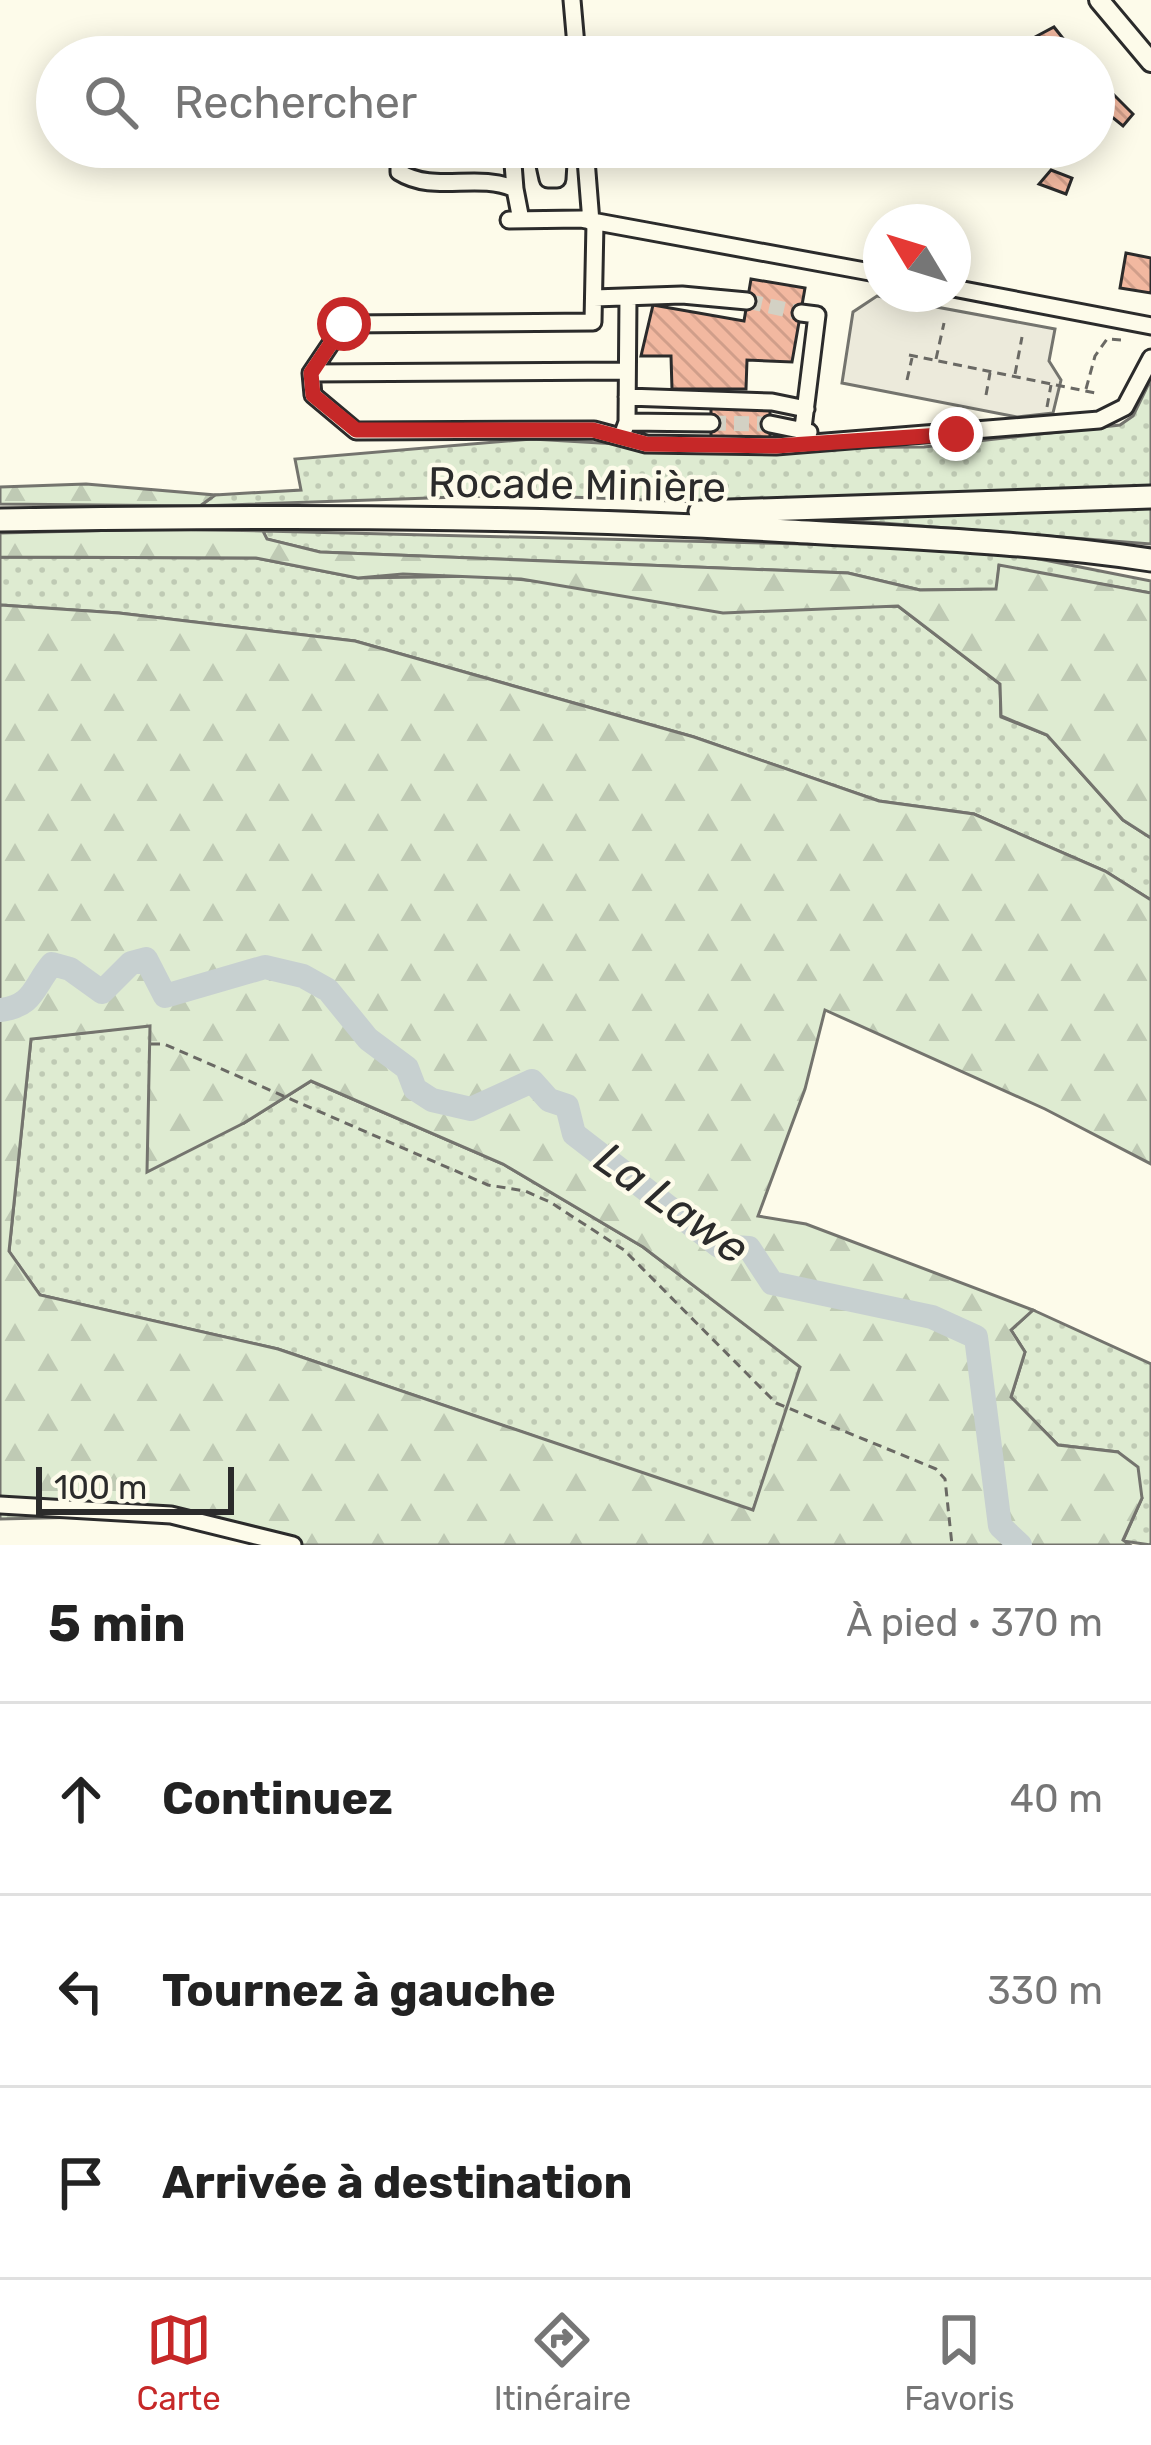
<!DOCTYPE html>
<html lang="fr">
<meta charset="utf-8">
<style>
:root{--surface:#fff;--page:#f6f6f6;--text:#222;--muted:#767676;--line:#e0e0e0;--accent:#c62828}
body{margin:0;font-family:Rubik,sans-serif;background:var(--page);color:var(--text)}
.compass{position:absolute;left:863px;top:204px;width:108px;height:108px;border-radius:50%;background:var(--surface);box-shadow:0 6px 30px #0003;rotate:308deg}
.scale{position:absolute;left:36px;bottom:30px;width:198px;box-sizing:border-box;padding-left:12px;border:6px solid #2b2b2b;border-top:0;font-size:33px;line-height:42px;white-space:nowrap;color:#2b2b2b;-webkit-text-stroke:9px #fdfbea;paint-order:stroke}
.stop{position:absolute;width:36px;height:36px;margin:-27px;border:9px solid #c62828;border-radius:50%;background:#fff}
.stop.end{background:#c62828;border-color:#fff;box-shadow:0 3px 12px #0008}
.list{margin:0;padding:0;list-style:none}
h2{display:flex;justify-content:space-between;align-items:center;height:156px;margin:0;padding:0 48px;font-size:51px}
h2 small{font-size:39px;font-weight:400;color:var(--muted)}
.list li{display:grid;grid-template-columns:78px 1fr auto;gap:36px;align-items:center;box-sizing:border-box;height:192px;padding:0 48px;border-top:3px solid var(--line)}
.list b{display:block;font-size:45px;white-space:nowrap}
.list em{font-size:39px;font-style:normal;color:var(--muted)}
.icon{flex:none;width:66px;height:66px;fill:none;stroke:currentColor;stroke-width:2;stroke-linecap:round;stroke-linejoin:round}
.map{position:relative;flex:none;width:1151px;height:1545px;overflow:hidden}
.search{position:absolute;background:var(--surface);box-shadow:0 6px 30px #0003;left:36px;right:36px;top:36px;height:132px;display:flex;align-items:center;gap:30px;box-sizing:border-box;padding:0 42px;border-radius:66px;color:var(--muted);font-size:45px}
.sheet{height:732px;background:var(--surface)}
nav{display:flex;justify-content:space-around;align-items:center;box-sizing:border-box;height:168px;border-top:3px solid var(--line);background:var(--surface);font-size:33px;color:var(--muted)}
nav a{display:grid;justify-items:center;gap:6px}
nav .on{color:var(--accent)}
.map>svg:first-child{display:block}
</style>
<div class="map">
<svg width="1151" height="1545" viewBox="0 0 1151 1545">
<defs>
<pattern id="grass-dots" width="8" height="8" patternUnits="userSpaceOnUse" patternTransform="scale(3)"><rect width="8" height="8" fill="#deebd1"/><path d="M2 2h.1M6 6h.1" fill="none" stroke="#bfcab4" stroke-width="1.8" stroke-linecap="round"/></pattern>
<pattern id="forest-firs" width="22" height="20" patternUnits="userSpaceOnUse" patternTransform="scale(3)"><rect width="22" height="20" fill="#deebd1"/><path d="M5 1l3.5 6h-7zM16 11l3.5 6h-7z" fill="#bfcab4"/></pattern>
<pattern id="building-back-hatch" width="6" height="6" patternUnits="userSpaceOnUse" patternTransform="scale(3)"><rect width="6" height="6" fill="#f2b8a0"/><path d="M-1 5l2 2M0 0l6 6M5-1l2 2" fill="none" stroke="#d09e8a"/></pattern>
</defs>
<rect width="100%" height="100%" fill="#fdfbea"/>
<path fill="url(#grass-dots)" stroke="#74746e" stroke-width="3" d="M 1151,379 L 1151,544 L 780,515 L 700,502 L 516,495 L 200,506 L 215,495 L 301,490 L 295,459 L 532,439 L 685,448 L 924,447 L 1120,425 L 1133,416 Z
M 263,531 L 891,546 L 1014,554 L 1151,581 L 1151,593 L 999,566 L 997,589 L 920,590 L 848,573 L 320,552 L 266,539 Z
M 0,557 L 256,558 L 358,578 L 484,576 L 800,607 L 898,606 L 1000,684 L 1001,717 L 1047,735 L 1123,820 L 1151,838 L 1151,900 L 1105,871 L 974,814 L 879,801 L 694,737 L 355,641 L 119,613 L 0,605 Z
M 151,1025 L 244,1123 L 311,1081 L 503,1164 L 643,1247 L 801,1367 L 753,1511 L 278,1349 L 40,1295 L 9,1252 L 31,1039 Z
M 1033,1310 L 1151,1364 L 1151,1545 L 1123,1541 L 1142,1498 L 1118,1452 L 1058,1445 L 1011,1397 L 1025,1352 L 1011,1330 Z"/>
<path fill="url(#forest-firs)" stroke="#74746e" stroke-width="3" fill-rule="evenodd" d="M 86,484 L 215,495 L 200,506 L 0,504 L 0,487 Z
M 164,529 L 263,531 L 267,539 L 320,552 L 848,573 L 920,590 L 996,589 L 999,565 L 1151,593 L 1151,838 L 1123,820 L 1047,735 L 1001,716 L 1000,684 L 898,606 L 723,613 L 521,579 L 403,574 L 358,578 L 256,558 L 0,557 L 0,533 Z
M 0,605 L 119,613 L 355,641 L 694,737 L 879,801 L 974,814 L 1105,871 L 1151,900 L 1151,1164 L 1045,1109 L 825,1010 L 805,1089 L 758,1216 L 806,1224 L 1033,1310 L 1011,1330 L 1025,1352 L 1011,1397 L 1058,1445 L 1118,1452 L 1138,1467 L 1142,1498 L 1123,1540 L 1130,1545 L 293,1545 L 171,1515 L 0,1519 ZM 150,1026 L 147,1172 L 244,1123 L 311,1081 L 503,1164 L 643,1247 L 800,1367 L 753,1510 L 278,1349 L 40,1295 L 9,1251 L 31,1039 Z"/>
<path fill="#eceadb" stroke="#74746e" stroke-width="3" d="M 877,296 L 1055,329 L 1049,361 L 1061,380 L 1053,413 L 1017,417 L 842,383 L 853,312 Z"/>
<g fill="none" stroke-linecap="round" stroke-linejoin="round">
<path stroke="#c7d0d0" stroke-width="24" d="M 0,1010 C 34,1006 33,987 52,964 L 70,969 L 102,992 L 131,963 L 146,959 L 165,996 L 265,967 L 303,976 L 328,990 L 368,1039 L 407,1068 L 415,1089 L 432,1100 L 471,1109 L 532,1081 L 549,1100 L 567,1106 L 574,1134 L 719,1246 L 749,1248 L 772,1283 L 932,1317 L 976,1337 L 1000,1526 L 1020,1545"/>
</g>
<path fill="url(#building-back-hatch)" stroke="#2b2b2b" stroke-width="3" d="M 1054,27 L 1073,51 L 1046,57 L 1035,37 Z
M 1113,94 L 1133,114 L 1123,126 L 1101,108 Z
M 1051,170 L 1072,178 L 1066,194 L 1039,184 Z
M 1126,253 L 1151,258 L 1151,293 L 1120,288 Z
M 751,279 L 805,288 L 792,362 L 747,360 L 746,389 L 672,389 L 671,356 L 641,356 L 653,305 L 744,321 Z
M 711,408 L 770,408 L 770,438 L 711,438 Z"/>
<g fill="none" stroke-linecap="round" stroke-linejoin="round">
<path stroke="#d3d1c4" stroke-width="15" stroke-dasharray="15 8" stroke-linecap="butt" d="M 747,301 L 801,313
M 711,423 L 770,424"/>
<defs>
<path id="minor" d="M 572,0 L 577,57
M 399,147 L 399,172 C 434,194 477,172 515,189 L 521,220
M 454,147 L 512,151 L 515,189
M 541,147 L 548,179 L 557,179 L 559,147
M 585,147 L 591,222
M 509,220 L 581,219 L 881,274
M 595,223 L 593,322 L 344,324 L 311,373 L 313,395 L 356,431 L 594,430 L 646,444 L 776,446 L 1099,420 L 1125,407 L 1151,358
M 953,288 L 1151,326
M 594,298 L 682,295 L 747,301
M 801,313 L 817,315 L 803,428
M 311,373 L 627,371
M 627,397 L 772,402 L 806,409
M 627,422 L 711,423
M 770,424 L 809,432
M 622,436 L 627,422 L 628,297
M 0,1505 L 171,1515 L 293,1545"/>
<path id="major" d="M 1099,0 L 1151,62"/>
<path id="highway" d="M 700,512 L 1151,497
M 0,520 C 263,516 527,515 789,531 C 910,538 1031,542 1151,560"/>
</defs>
<use href="#minor" stroke="#2b2b2b" stroke-width="21"/>
<use href="#major" stroke="#2b2b2b" stroke-width="24"/>
<use href="#highway" stroke="#2b2b2b" stroke-width="27"/>
<path stroke="#6a6964" stroke-width="3" stroke-dasharray="9 6" stroke-linecap="butt" d="M 909,355 L 1095,393
M 936,359 L 944,323
M 1015,374 L 1022,337
M 907,380 L 912,358
M 1086,389 L 1095,356 L 1107,339 L 1122,340
M 986,395 L 990,373
M 1047,407 L 1051,385
M 151,1044 L 164,1044 L 488,1185 L 525,1191 L 550,1202 L 624,1250 L 776,1403 L 936,1469 L 945,1479 L 952,1545"/>
<use href="#minor" stroke="#fdfbea" stroke-width="15"/>
<use href="#major" stroke="#fdfbea" stroke-width="18"/>
<use href="#highway" stroke="#fdfbea" stroke-width="21"/>
</g>
<g fill="none" stroke-linecap="round" stroke-linejoin="round">
<path stroke="#c62828" stroke-width="15" d="M 344,324 L 311,373 L 313,395 L 356,430 L 593,430 L 646,444 L 776,446 L 956,434"/>
</g>
<g text-anchor="middle" dominant-baseline="central" stroke-width="9" stroke-linejoin="round" paint-order="stroke">
<g font-size="42" fill="#2b2b2b" stroke="#fdfbea">
<text transform="translate(577 485) rotate(1)">Rocade Minière</text>
</g>
<g font-size="45" font-style="italic" fill="#2b2b2b" stroke="#fdfbea">
<text transform="translate(672 1203) rotate(35)">La Lawe</text>
</g>
</g>
</svg>
<svg class="compass" viewBox="-18 -18 36 36"><path d="M0-13l5 13h-10z" fill="#e53935"/><path d="M0 13l5-13h-10z" fill="#767676"/></svg>
<div class="scale">100 m</div>
<div class="stop" style="left:344px;top:324px"></div>
<div class="stop end" style="left:956px;top:434px"></div>
<div class="search"><svg class="icon" aria-label="search" viewBox="0 0 24 24"><circle cx="10" cy="10" r="6"/><path d="M15 15l6 6"/></svg>Rechercher</div>
</div>
<section class="sheet">
<h2>5 min<small>À pied · 370 m</small></h2>
<ul class="list">
<li><svg class="icon" aria-label="ahead" viewBox="0 0 24 24"><path d="M12 20V5M6 11l6-6 6 6"/></svg><div><b>Continuez</b></div><em>40 m</em></li>
<li><svg class="icon" aria-label="left" viewBox="0 0 24 24"><path d="M17 20v-9H6M10 6l-5 5 5 5"/></svg><div><b>Tournez à gauche</b></div><em>330 m</em></li>
<li><svg class="icon" aria-label="arrive" viewBox="0 0 24 24"><path d="M6 21V4h12l-3 4 3 4H6"/></svg><div><b>Arrivée à destination</b></div></li>
</ul>
</section>
<nav>
<a class="on"><svg class="icon" aria-label="map" viewBox="0 0 24 24"><path d="M3 6l6-2 6 2 6-2v14l-6 2-6-2-6 2zM9 4v14M15 6v14"/></svg>Carte</a>
<a><svg class="icon" aria-label="directions" viewBox="0 0 24 24"><path d="M12 3l9 9-9 9-9-9zM9 14v-3h6M13 9l2 2-2 2"/></svg>Itinéraire</a>
<a><svg class="icon" aria-label="saved" viewBox="0 0 24 24"><path d="M7 4h10v16l-5-4-5 4z"/></svg>Favoris</a>
</nav>
